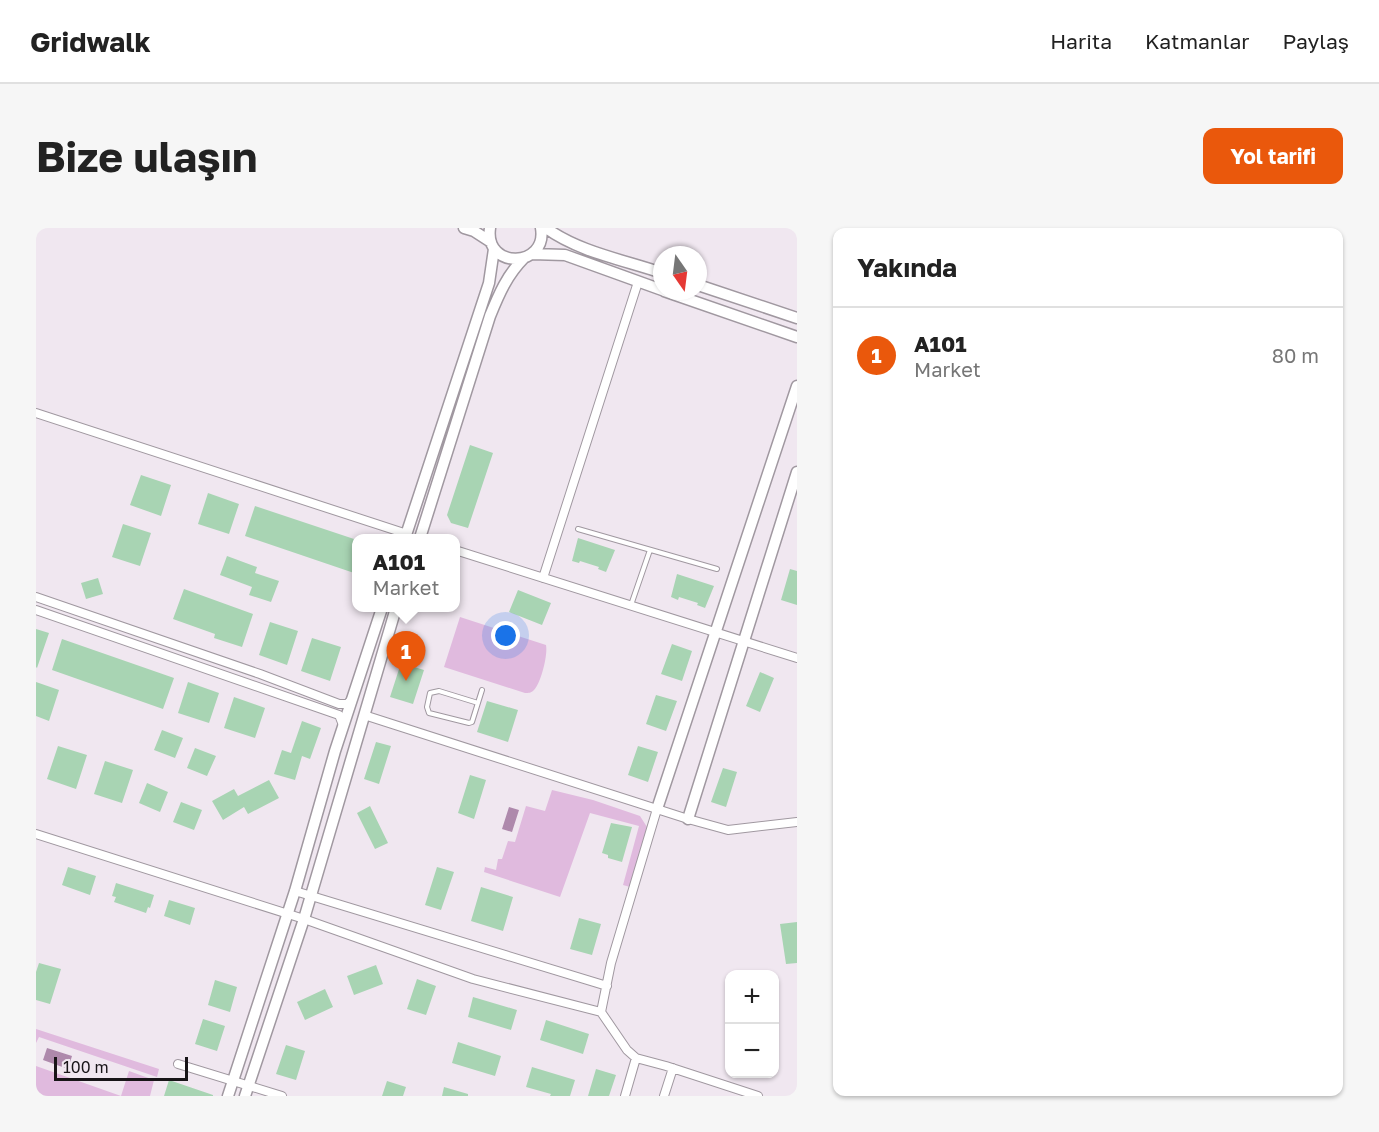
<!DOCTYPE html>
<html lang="tr">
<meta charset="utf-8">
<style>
:root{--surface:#fff;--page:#f6f6f6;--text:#222;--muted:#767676;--line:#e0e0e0;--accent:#ea580c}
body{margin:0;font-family:"Golos Text",sans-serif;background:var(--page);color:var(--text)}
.controls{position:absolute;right:18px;bottom:18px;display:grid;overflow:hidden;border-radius:12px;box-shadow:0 2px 4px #0004}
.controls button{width:54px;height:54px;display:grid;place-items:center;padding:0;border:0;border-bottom:2px solid var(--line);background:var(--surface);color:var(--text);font:30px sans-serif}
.compass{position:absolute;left:617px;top:18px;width:54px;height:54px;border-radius:50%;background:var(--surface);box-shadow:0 2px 4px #0004;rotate:166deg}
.scale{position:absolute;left:18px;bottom:15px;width:134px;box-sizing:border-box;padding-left:6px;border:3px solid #181518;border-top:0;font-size:16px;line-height:21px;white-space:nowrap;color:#181518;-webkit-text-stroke:4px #f0e7f0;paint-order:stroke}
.you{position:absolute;left:470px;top:408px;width:21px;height:21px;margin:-15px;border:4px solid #fff;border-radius:50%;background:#1a73e8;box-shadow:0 0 0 9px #1a73e833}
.badge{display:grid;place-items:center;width:39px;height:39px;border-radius:50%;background:var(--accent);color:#fff;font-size:20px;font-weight:700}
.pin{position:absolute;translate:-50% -50px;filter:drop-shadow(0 2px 3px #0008)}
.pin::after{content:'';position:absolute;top:32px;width:21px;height:18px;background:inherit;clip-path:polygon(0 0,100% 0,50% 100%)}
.popup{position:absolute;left:316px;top:306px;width:108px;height:78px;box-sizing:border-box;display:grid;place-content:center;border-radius:12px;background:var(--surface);filter:drop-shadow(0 2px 4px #0005);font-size:20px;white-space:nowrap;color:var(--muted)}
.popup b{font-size:22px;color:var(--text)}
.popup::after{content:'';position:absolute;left:50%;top:100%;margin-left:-12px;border:12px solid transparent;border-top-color:var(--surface)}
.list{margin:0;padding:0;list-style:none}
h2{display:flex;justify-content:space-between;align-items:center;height:78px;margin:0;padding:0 24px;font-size:26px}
h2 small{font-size:20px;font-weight:400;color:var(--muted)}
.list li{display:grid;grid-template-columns:39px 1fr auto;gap:18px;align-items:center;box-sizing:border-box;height:96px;padding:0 24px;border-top:2px solid var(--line)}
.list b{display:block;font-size:22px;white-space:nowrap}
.list p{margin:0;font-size:20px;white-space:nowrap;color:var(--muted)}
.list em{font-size:20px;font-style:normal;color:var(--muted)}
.map{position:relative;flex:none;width:761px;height:868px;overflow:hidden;border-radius:12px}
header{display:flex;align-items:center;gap:36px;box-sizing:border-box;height:84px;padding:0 30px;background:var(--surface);border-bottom:2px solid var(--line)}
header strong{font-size:28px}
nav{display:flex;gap:33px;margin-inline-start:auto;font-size:21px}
.intro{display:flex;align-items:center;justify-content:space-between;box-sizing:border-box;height:144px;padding:0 36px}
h1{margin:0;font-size:42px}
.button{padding:15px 27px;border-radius:12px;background:var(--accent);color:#fff;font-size:21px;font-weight:700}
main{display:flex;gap:36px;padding:0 36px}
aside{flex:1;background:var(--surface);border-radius:12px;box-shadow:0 2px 4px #0004}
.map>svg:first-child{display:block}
</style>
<header>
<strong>Gridwalk</strong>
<nav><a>Harita</a><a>Katmanlar</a><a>Paylaş</a></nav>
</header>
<div class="intro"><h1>Bize ulaşın</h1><a class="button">Yol tarifi</a></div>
<main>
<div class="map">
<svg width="761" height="868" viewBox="0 0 761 868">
<rect width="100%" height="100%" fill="#f0e7f0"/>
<path fill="#e0bade" d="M 424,389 L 510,417 C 512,427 505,455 498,462 C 495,465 493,465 489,465 L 408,439 Z
M 516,562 L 557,572 L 604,588 L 611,599 L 594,659 L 587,657 L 603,598 L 554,585 L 524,669 L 448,644 L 449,639 L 460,642 L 462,631 L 466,631 L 472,613 L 479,614 L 490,578 L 509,583 Z
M 0,801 L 123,841 L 121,849 L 3,809 L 0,815 Z
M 0,838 L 85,868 L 93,843 L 118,852 L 114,868 L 0,868 Z"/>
<path fill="#ae89ac" d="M 473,579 L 483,582 L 476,604 L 466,601 Z
M 11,820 L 36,828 L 32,841 L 7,832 Z"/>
<path fill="#a8d4b3" d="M 434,217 L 457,225 L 432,300 L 415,295 L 411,287 Z
M 105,247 L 135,257 L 125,288 L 94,277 Z
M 172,265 L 203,276 L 193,306 L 162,296 Z
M 219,278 L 321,312 L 321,346 L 209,308 Z
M 87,296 L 115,305 L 104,338 L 76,329 Z
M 542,310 L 579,322 L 570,344 L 562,341 L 563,339 L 544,333 L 543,335 L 536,333 Z
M 191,328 L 221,339 L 219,345 L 243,353 L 235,374 L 213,367 L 216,359 L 184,347 Z
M 754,341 L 761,343 L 761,377 L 745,372 Z
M 641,346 L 678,358 L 669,380 L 661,377 L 662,375 L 643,369 L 642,372 L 635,369 Z
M 62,350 L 67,366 L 50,371 L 45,355 Z
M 148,361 L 217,386 L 206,419 L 178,410 L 179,406 L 137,391 Z
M 482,362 L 515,375 L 506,397 L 473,384 Z
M 234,394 L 262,403 L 251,437 L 223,427 Z
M 0,401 L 13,405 L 1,440 L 0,439 Z
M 276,410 L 305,419 L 294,453 L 265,443 Z
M 26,411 L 138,450 L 127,481 L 16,442 Z
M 636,416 L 656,423 L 646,453 L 625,446 Z
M 365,435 L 388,442 L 377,476 L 354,469 Z
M 724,444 L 738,450 L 724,484 L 710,478 Z
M 0,454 L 23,462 L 13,493 L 0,488 Z
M 152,454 L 183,465 L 173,495 L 142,485 Z
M 620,467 L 641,473 L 630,503 L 610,496 Z
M 198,469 L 229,480 L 219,510 L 188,500 Z
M 451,473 L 482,482 L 472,514 L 441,504 Z
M 266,493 L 285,500 L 274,531 L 266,528 L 259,552 L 238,546 L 246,522 L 255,525 Z
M 126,502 L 147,510 L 139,530 L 118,522 Z
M 340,514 L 355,518 L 343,556 L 328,551 Z
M 22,518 L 51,527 L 40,561 L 11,551 Z
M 602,518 L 622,524 L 612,554 L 592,547 Z
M 159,520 L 180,528 L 171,548 L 151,540 Z
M 69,533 L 97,542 L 86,575 L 58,566 Z
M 687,540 L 701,544 L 690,579 L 675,574 Z
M 434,547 L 450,552 L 438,591 L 422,585 Z
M 233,552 L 243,570 L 212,586 L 208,579 L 187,592 L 176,573 L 198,561 L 202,568 Z
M 111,555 L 132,564 L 124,584 L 103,575 Z
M 145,574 L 166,582 L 158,602 L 137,594 Z
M 334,578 L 352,615 L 339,621 L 321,585 Z
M 575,595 L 596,599 L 586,634 L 572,630 L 572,627 L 566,625 Z
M 32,639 L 60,648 L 54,667 L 26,657 Z
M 401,639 L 418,644 L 405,682 L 389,677 Z
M 80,655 L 118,667 L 114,680 L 112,679 L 110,685 L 78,674 L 80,669 L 76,668 Z
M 445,659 L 477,669 L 467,703 L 435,693 Z
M 133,672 L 159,680 L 154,697 L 128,688 Z
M 543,690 L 565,696 L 556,727 L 534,721 Z
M 761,694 L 761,735 L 750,736 L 744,696 Z
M 3,735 L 25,741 L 14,776 L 0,772 L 0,744 Z
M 340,737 L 347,756 L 318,767 L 311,748 Z
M 381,751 L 400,758 L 390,787 L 371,781 Z
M 179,752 L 201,759 L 194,784 L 172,777 Z
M 289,761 L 297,779 L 269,792 L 261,774 Z
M 437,769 L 481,782 L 475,802 L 432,789 Z
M 167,791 L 189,798 L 181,823 L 159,816 Z
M 510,792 L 553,806 L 547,826 L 504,812 Z
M 422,814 L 465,828 L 459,848 L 416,835 Z
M 250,817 L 269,823 L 260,852 L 240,846 Z
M 496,839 L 539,852 L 534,868 L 514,868 L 515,866 L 490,859 Z
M 560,841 L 580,847 L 573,868 L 552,868 Z
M 133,852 L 177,867 L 177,868 L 128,868 Z
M 351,853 L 370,859 L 367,868 L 346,868 Z
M 408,859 L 432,866 L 432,868 L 406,868 Z"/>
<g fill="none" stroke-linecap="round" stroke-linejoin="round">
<defs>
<path id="lane" d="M 542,301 L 681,341
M 595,377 L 614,322
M 442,475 L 403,463 L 394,465 L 391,479 L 393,485 L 433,495 L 436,494 L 446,462"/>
<path id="street" d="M 0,185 L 371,306
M 419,322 L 761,430
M 507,350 L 602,54
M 0,369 L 224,446 L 303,476 L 311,476 L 316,471
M 0,382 L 303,487 L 307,497
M 328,487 L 652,591 L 692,602 L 761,594
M 0,606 L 268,691 L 437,751 L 565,784 L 591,822 L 600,830 L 630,838 L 722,868
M 259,663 L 571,758
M 565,784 L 575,735 L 621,581
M 142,836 L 246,868
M 589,868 L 600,830
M 628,868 L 637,840"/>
<path id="secondary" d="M 428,0 L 438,3 L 455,14
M 454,0 C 448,42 512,40 505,0
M 510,0 C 543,24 588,32 626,45
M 496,26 L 529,27 L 626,62
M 662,57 L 761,90
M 628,63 L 761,109
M 369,310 L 453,55 L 458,21
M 384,310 L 454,88 C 463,66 471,47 488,30
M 621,581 L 761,158
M 652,591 L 761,244
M 192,868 L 259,663 L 299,523 L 346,380
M 209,868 L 268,691 L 360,380"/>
</defs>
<use href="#lane" stroke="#a098a0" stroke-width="6"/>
<use href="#street" stroke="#a098a0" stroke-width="10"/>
<use href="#secondary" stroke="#a098a0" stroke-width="13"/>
<use href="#lane" stroke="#fff" stroke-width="4"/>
<use href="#street" stroke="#fff" stroke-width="8"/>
<use href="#secondary" stroke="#fff" stroke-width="10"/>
</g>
</svg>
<div class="controls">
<button>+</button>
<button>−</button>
</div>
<svg class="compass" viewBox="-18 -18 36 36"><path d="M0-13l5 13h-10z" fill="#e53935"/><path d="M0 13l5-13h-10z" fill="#767676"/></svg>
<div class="scale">100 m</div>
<div class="you"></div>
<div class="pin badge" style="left:370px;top:453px">1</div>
<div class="popup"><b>A101</b>Market</div>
</div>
<aside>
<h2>Yakında<small></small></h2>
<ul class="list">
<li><span class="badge">1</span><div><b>A101</b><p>Market</p></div><em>80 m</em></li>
</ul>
</aside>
</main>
